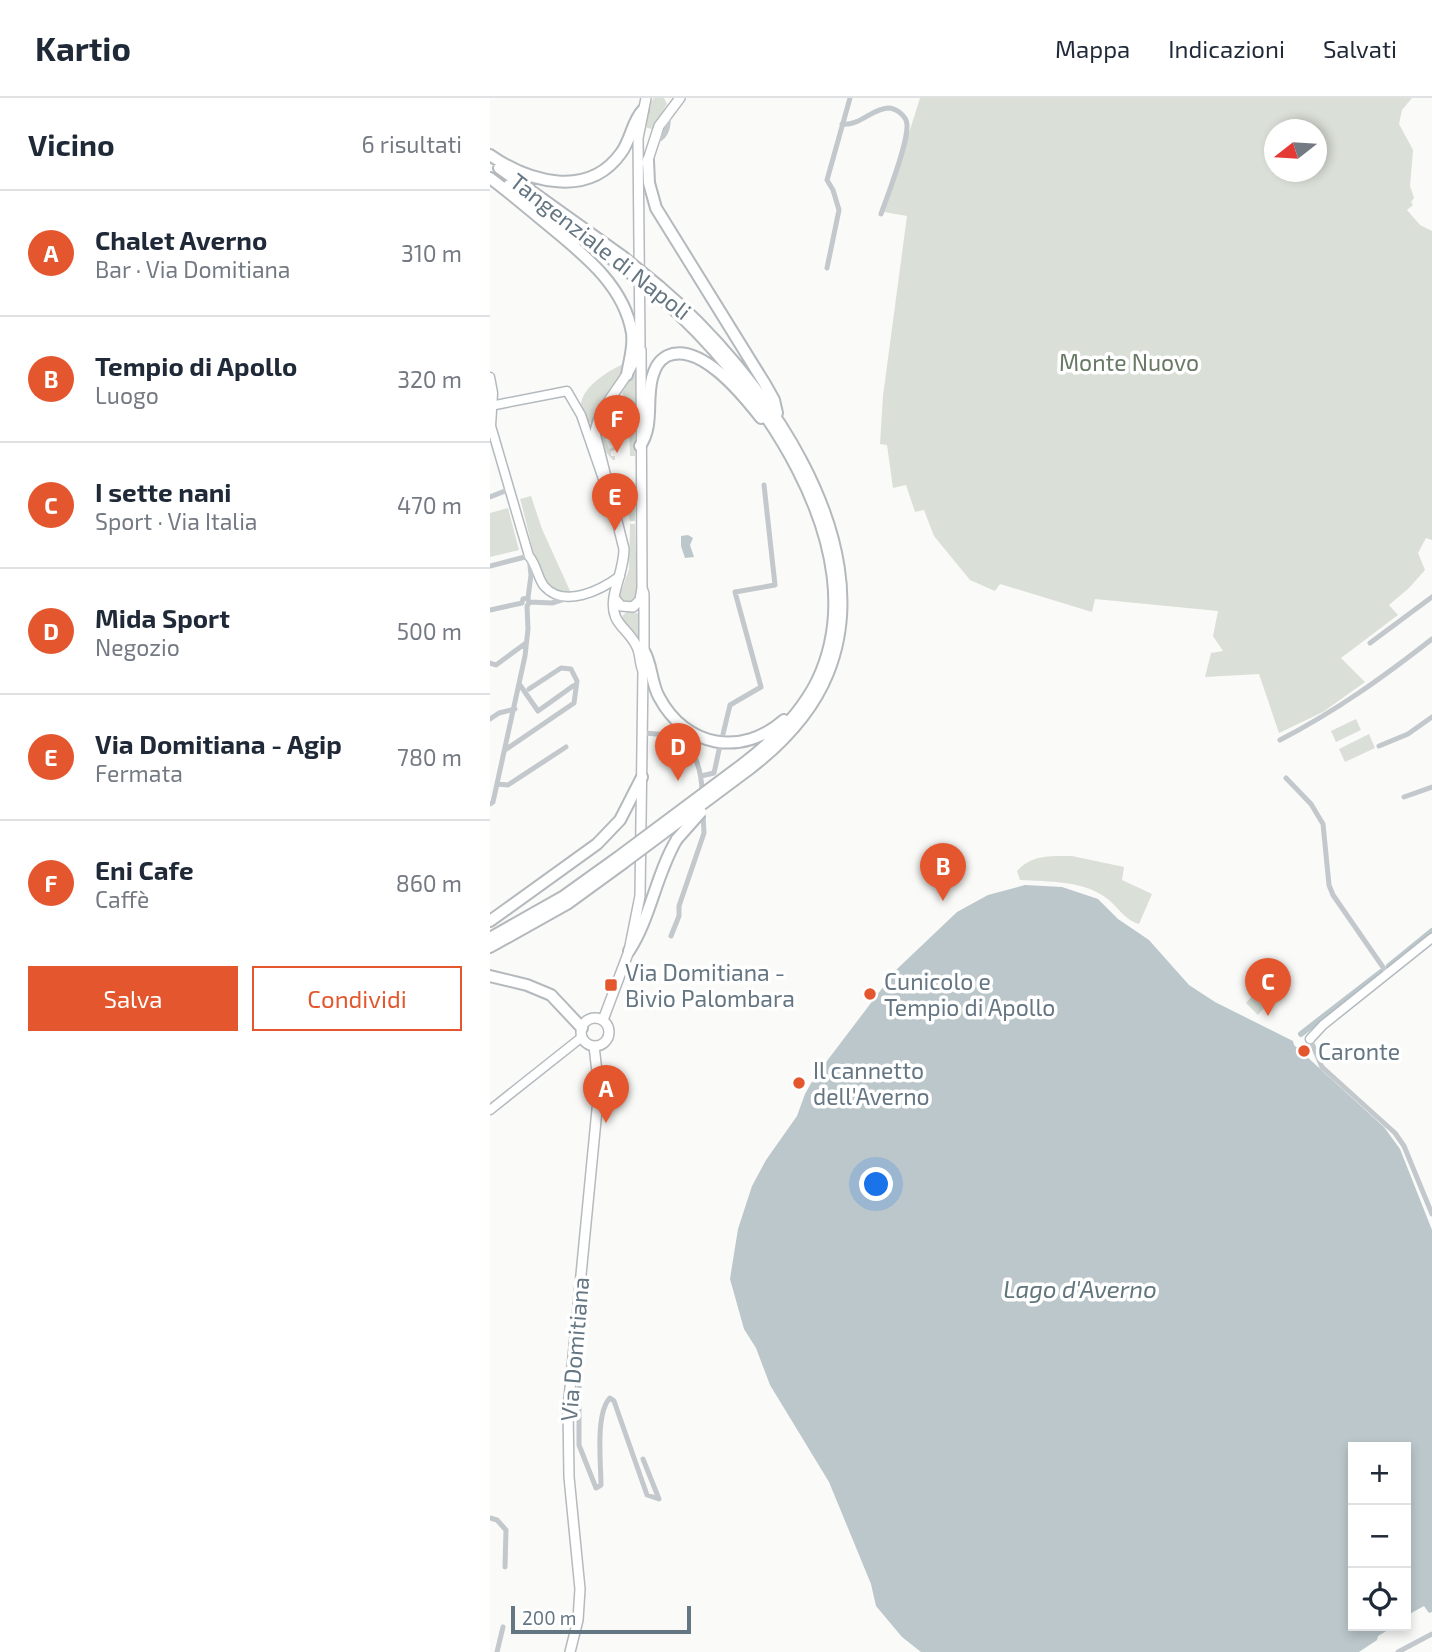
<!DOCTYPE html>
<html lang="it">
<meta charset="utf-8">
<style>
:root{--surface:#fff;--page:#f2f2f3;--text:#1f2937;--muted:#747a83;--line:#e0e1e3;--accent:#e4572e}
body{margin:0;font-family:"Exo 2",sans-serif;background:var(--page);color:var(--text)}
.controls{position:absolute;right:21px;bottom:21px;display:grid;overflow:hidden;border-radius:0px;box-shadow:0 4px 10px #0003}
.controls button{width:63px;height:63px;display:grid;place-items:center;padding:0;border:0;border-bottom:2px solid var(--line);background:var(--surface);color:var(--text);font:35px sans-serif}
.compass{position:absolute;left:774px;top:21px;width:63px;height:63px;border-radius:50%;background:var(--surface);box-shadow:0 4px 10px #0003;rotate:253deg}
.scale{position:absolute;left:21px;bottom:18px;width:180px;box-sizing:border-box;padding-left:7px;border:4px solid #657683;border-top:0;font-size:19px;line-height:24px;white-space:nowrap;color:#657683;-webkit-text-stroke:5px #fff;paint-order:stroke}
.you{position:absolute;left:387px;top:1087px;width:24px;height:24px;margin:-18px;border:5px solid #fff;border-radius:50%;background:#1a73e8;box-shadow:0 0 0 10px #1a73e833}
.badge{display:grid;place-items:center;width:46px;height:46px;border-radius:50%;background:var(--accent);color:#fff;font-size:23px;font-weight:700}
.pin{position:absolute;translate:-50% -58px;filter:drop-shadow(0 2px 4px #0008)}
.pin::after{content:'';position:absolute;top:37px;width:24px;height:21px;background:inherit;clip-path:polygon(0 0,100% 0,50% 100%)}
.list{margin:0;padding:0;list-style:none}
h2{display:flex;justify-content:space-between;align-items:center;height:91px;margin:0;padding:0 28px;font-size:30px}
h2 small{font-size:23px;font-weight:400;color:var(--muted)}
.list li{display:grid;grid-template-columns:46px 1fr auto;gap:21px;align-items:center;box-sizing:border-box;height:126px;padding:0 28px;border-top:2px solid var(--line)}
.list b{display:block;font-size:26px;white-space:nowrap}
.list p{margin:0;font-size:23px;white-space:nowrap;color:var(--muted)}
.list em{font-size:23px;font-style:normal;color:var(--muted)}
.actions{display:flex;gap:14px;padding:21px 28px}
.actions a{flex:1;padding:16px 0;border:2px solid var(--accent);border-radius:0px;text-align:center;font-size:24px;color:var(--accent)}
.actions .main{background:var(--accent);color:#fff}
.icon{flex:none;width:38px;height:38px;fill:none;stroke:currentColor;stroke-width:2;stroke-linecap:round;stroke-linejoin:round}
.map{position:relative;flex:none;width:942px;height:1554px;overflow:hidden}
header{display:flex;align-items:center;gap:42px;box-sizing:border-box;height:98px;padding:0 35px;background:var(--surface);border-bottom:2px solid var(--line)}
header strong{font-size:33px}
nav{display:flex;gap:38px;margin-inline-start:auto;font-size:24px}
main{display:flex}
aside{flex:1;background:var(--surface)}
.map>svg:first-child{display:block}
</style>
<header>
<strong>Kartio</strong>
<nav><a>Mappa</a><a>Indicazioni</a><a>Salvati</a></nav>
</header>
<main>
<aside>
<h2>Vicino<small>6 risultati</small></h2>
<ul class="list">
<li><span class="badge">A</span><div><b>Chalet Averno</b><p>Bar · Via Domitiana</p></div><em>310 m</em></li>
<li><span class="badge">B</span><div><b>Tempio di Apollo</b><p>Luogo</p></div><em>320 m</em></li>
<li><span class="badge">C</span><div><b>I sette nani</b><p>Sport · Via Italia</p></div><em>470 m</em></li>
<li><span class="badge">D</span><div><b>Mida Sport</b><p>Negozio</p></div><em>500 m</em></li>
<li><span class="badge">E</span><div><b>Via Domitiana - Agip</b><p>Fermata</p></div><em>780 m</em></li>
<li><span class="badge">F</span><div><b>Eni Cafe</b><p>Caffè</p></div><em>860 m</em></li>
</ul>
<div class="actions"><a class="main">Salva</a><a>Condividi</a></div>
</aside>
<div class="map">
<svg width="942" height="1554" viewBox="0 0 942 1554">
<rect width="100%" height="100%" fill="#fafaf8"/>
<path fill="#dadfd7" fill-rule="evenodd" d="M 164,0 L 174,0 L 177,6 L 162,31 L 157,30 C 153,21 158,7 164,0 Z
M 430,0 L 922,0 L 912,12 L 909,26 L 923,52 L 920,88 L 924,100 L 921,104 L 923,107 L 917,112 L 930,127 L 942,133 L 942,442 L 936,440 L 928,455 L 935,472 L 919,490 L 899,507 L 908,517 L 851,560 L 875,584 L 833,614 L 789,635 L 769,576 L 715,579 L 721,555 L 733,553 L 723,538 L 728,513 L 605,501 L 602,514 L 510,486 L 505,493 L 480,482 L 444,438 L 434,412 L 425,414 L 416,387 L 403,390 L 397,347 L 390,346 L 393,298 L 417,118 L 394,114 ZM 785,32 L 827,32 L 827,74 L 785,74 Z
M 136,265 L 126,287 L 101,325 L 97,323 C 94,318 91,313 91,307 C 92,288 121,271 136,265 Z
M 147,270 L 148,305 L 146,306 L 134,300 L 132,295 Z
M 126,307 C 150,308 144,340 145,358 L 140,358 L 139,323 L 137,319 L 131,317 C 125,319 122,323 125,330 L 117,335 L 119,339 L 115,341 L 119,351 L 124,349 L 126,352 L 121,353 L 121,358 L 125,358 L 125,362 L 123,362 L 113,351 L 115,349 L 112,347 C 109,331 111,315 126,307 Z
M 133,393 L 145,401 L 145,423 L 140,423 Z
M 41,398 L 52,431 L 81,495 C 71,494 63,493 56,485 C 45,471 36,420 30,401 Z
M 18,410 L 29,452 L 0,459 L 0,415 Z
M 140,426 L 145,426 L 147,492 L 147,499 L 142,506 L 136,506 L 130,501 L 130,497 L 139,471 Z
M 137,514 L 147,515 L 150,517 L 149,542 L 132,523 L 133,517 Z
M 866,621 L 871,632 L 846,644 L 841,633 Z
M 879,636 L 885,650 L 855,664 L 849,651 Z
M 582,758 L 634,769 L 632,782 L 662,796 L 649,826 C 633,821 628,808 615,799 C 591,782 559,784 530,782 L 527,773 C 542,756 562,758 582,758 Z
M 777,881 L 789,893 L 768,917 L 756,905 Z"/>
<path fill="#bbc7cb" d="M 198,437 L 203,440 L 200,447 L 204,459 L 195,460 L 191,448 L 191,438 Z
M 535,787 L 572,789 L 608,801 L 628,821 L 659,842 L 699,887 L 725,904 L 803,943 L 804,947 L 894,1029 L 910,1051 L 942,1132 L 942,1514 L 939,1515 L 934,1508 L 916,1518 L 916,1349 L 863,1349 L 863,1528 L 903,1529 L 888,1538 L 887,1542 L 869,1554 L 431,1554 L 412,1539 L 386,1508 L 381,1486 L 339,1384 L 280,1287 L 266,1250 L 254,1231 L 240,1181 L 248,1131 L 262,1088 L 276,1062 L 307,1018 L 315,996 L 324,980 L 406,872 L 467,814 L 498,797 Z"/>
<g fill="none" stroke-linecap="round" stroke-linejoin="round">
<path stroke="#bbc7cb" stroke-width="6" d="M 899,868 L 942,833
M 811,936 L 891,874"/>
<defs>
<path id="secondary" d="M 0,279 L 3,295 L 1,328 L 39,458 C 47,467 47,479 54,488 C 74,511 111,492 130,478
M 0,308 L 77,293 L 91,317 L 113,381
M 820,941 L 833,927 L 942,840
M 0,1012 L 92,939"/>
<path id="primary" d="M 157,65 L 169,28 L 190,0
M 118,305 C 136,300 144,307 148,325
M 124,500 L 131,508 L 143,509 L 150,502 L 152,490 L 151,252
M 153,573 C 149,564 151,555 146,547 C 136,528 120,526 124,499 C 127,482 134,468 134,451 L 105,335 C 108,306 142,281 150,247 L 148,40 L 156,0
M91 934a14 14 0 1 1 28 0a14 14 0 1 1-28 0Z
M 113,922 L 139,853 L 150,798 L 153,573 L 154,566 L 154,496 L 152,490
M 80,1554 L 88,1522 L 90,1491 L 79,1379 L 78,1311 L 109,991 L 104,948"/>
<path id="highway" d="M 0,57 C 39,84 98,101 131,55 C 141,42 142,23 153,12
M 158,62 L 159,85 L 166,110 L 275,286 L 284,302 L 287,315
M 9,70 L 132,158
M 0,80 C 20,95 39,111 58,127 C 93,156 134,187 142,235 C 144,250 139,263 137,277
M 19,87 L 130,167
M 170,189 C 268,272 393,440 338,575 C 322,615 292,646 258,672
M 169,198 C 264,281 391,450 327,583 C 310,617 283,643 253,666
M 150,348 C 164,328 156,303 162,280 C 165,270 168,263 177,258 C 210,243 253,297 271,320
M 154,553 C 162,566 161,585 169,599 C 196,650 252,659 294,622
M 0,823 L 107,746 L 130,722 L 152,679
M 0,840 L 74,798 L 127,760
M 0,849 L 77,806 L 132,766
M 139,853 C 161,819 166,776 187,741
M 0,878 L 37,887 L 61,897 L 92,930"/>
</defs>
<use href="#secondary" stroke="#b3babf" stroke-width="11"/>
<use href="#primary" stroke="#b5babe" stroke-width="12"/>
<use href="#highway" stroke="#b4b9bd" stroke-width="14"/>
<path stroke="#c3c8cc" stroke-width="5" d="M 352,26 C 370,28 381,11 398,10 C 406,10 417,18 417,27 C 418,46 398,96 391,116
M 163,43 C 175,42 179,30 178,19
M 337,170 L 349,112 L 343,92 L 337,82 L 360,0
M 0,399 L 20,391
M 109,399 L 121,396
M 0,468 L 39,458 L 41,477 L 38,500 L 39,505 L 37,508 L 38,531 L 35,558 L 3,704 L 0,706
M 40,504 L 62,505 L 78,500
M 0,512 L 32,505 L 33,501 L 38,500
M 880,545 L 942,499
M 0,565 L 6,567 L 36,545
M 30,587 L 48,613 L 83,588
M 0,621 L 9,615 L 25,611
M 153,635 C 163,636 177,636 187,640 C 206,647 212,677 212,695
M 233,636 L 240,607 L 271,589 L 245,494 L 285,487 L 274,387
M 790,642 C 846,613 892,580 942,541
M 889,648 L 918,636 L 942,619
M 15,652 L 84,605 L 87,583 L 81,571 L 71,570 L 39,591
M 211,678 L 224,675 L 229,652
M 796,680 L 821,706 L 833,726 L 839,787 L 843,797 L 897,875
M 7,686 L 18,687 L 76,649
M 914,699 L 942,689
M 181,838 L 189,818 L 189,808 L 214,735 L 213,715
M 820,941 L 832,969 L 905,1035 L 914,1048 L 942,1116
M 84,1262 L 89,1272 L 89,1347 L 106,1390 L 111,1387 C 111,1366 105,1315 120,1300 L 124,1303 L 157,1397 L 169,1401 L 153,1361
M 0,1420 L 7,1422 L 16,1432 L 15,1469
M 7,1554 L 13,1529
M 908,1554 L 942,1536"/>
<use href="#secondary" stroke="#fff" stroke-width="8"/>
<use href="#primary" stroke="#fff" stroke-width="9"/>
<use href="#highway" stroke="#fff" stroke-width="10"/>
<defs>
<path id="highway-bridge" d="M 132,158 L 170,189
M 130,167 L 169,198
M 187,741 L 211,714
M 127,760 L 253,666
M 132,766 L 258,672"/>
</defs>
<use href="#highway-bridge" stroke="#b4b9bd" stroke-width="14" stroke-linecap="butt"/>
<use href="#highway-bridge" stroke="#fff" stroke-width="10"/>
</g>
<g fill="#e4572e" stroke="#fff" stroke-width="2.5">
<rect x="114" y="880" width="14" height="14" rx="3.5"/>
<circle cx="380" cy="896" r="7"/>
<circle cx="814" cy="953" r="7"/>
<circle cx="309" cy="985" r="7"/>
</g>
<g text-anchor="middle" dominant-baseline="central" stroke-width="7" stroke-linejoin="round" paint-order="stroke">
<g font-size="23" fill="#657683" stroke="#fff">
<text transform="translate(111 148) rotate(38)">Tangenziale di Napoli</text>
<text transform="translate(84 1251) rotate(-85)">Via Domitiana</text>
</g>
<g font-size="23" fill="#687a64" stroke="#fff">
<text x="639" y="264">Monte Nuovo</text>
</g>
<g font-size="23" fill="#657683" stroke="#fff" text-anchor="start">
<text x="135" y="874">Via Domitiana -<tspan x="135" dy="26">Bivio Palombara</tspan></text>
<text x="394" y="883">Cunicolo e<tspan x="394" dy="26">Tempio di Apollo</tspan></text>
<text x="828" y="953">Caronte</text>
<text x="323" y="972">Il cannetto<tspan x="323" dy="26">dell'Averno</tspan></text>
</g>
<g font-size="24" font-style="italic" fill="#60757c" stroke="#fff">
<text x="590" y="1190">Lago d'Averno</text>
</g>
</g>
</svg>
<div class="controls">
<button>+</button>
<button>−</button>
<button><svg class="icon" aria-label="locate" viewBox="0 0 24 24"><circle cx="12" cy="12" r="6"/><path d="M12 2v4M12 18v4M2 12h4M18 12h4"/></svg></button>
</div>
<svg class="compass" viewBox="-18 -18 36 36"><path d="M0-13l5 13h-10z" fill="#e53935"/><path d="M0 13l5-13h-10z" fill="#747a83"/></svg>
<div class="scale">200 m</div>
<div class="you"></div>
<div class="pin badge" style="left:116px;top:1025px">A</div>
<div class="pin badge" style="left:453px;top:803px">B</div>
<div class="pin badge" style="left:778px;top:918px">C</div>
<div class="pin badge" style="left:188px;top:683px">D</div>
<div class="pin badge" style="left:125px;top:433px">E</div>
<div class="pin badge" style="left:127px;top:355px">F</div>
</div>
</main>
